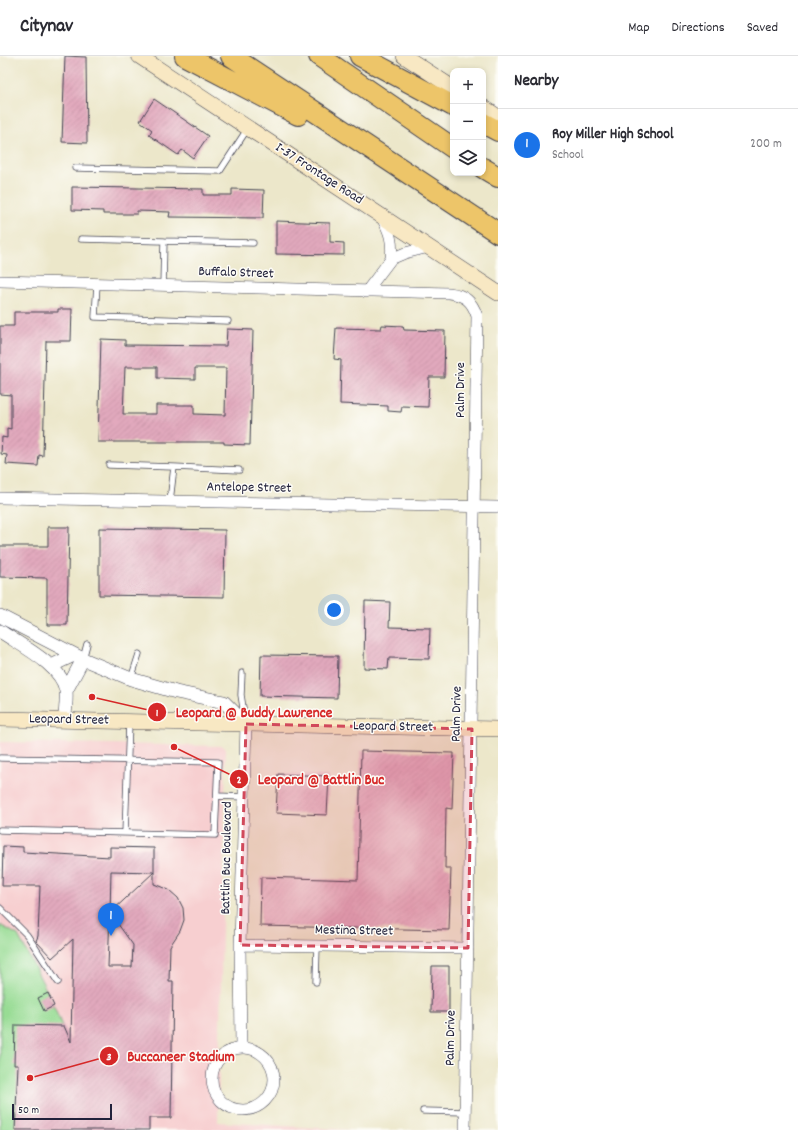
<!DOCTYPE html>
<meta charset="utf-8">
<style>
:root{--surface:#fff;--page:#f7f7f7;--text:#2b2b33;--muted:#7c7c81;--line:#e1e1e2;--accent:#1a73e8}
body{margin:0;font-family:Dekko,sans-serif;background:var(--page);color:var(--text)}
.controls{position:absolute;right:12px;top:12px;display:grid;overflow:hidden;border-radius:8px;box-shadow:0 2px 6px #0003}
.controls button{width:36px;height:36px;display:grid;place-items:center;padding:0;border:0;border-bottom:1px solid var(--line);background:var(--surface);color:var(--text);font:20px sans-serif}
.scale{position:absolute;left:12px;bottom:10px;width:100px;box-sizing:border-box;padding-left:4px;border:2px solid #22223b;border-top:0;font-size:11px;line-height:14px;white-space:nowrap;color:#22223b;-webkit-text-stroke:3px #fdfcf7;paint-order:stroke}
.you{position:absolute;left:334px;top:554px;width:14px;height:14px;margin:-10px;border:3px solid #fff;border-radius:50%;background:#1a73e8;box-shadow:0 0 0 6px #1a73e833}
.badge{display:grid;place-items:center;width:26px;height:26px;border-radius:50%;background:var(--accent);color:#fff;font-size:13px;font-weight:700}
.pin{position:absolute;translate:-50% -33px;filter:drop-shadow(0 1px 2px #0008)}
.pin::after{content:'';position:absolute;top:21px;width:14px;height:12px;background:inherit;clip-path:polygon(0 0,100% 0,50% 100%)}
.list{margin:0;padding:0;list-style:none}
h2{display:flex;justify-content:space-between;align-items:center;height:52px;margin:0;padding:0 16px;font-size:17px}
h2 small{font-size:13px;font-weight:400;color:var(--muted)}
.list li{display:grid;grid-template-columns:26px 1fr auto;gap:12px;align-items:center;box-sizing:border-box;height:72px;padding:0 16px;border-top:1px solid var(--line)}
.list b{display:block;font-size:15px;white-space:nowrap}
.list p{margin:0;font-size:13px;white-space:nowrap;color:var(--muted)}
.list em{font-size:13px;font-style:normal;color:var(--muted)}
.icon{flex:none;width:22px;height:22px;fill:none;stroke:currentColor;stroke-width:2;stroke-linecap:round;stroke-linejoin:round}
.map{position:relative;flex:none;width:498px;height:1074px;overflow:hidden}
header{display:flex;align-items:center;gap:24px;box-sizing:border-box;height:56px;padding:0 20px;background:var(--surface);border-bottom:1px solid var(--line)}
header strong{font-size:19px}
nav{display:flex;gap:22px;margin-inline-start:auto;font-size:14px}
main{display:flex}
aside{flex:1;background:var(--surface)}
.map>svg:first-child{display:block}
</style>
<header>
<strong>Citynav</strong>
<nav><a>Map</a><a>Directions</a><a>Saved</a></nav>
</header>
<main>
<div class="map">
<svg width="498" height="1074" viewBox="0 0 498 1074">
<defs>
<pattern id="building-hatch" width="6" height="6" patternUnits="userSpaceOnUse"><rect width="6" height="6" fill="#e2a9bd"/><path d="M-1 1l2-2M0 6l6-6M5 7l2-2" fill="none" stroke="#c291a3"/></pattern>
</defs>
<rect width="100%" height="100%" fill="#fdfcf7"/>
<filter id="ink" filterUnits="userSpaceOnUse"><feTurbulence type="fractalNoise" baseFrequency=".025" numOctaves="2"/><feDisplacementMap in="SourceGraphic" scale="8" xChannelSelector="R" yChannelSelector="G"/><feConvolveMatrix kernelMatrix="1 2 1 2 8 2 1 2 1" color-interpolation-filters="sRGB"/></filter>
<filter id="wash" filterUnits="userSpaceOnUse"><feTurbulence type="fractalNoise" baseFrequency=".012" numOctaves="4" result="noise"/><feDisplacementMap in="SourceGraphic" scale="16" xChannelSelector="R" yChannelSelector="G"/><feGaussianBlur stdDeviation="0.9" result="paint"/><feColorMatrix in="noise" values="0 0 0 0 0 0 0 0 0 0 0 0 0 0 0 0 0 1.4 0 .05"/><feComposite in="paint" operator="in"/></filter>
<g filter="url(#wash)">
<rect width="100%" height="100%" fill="#ece7ca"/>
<path fill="#f7cfd0" d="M 0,686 L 223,690 L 226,693 L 218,1066 L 352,1074 L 0,1074 Z"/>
<path fill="#98dc94" stroke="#5d7f68" d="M 0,869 L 18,879 L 48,937 L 62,970 L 59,1074 L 0,1074 Z"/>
<g id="blocks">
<path fill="url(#building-hatch)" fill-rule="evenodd" d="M 65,0 L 86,1 L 87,87 L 62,86 Z
M 154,43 L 208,80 L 193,102 L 182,94 L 178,99 L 149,79 L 152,74 L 140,65 Z
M 72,131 L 203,133 L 203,139 L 232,139 L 232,133 L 264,134 L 263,162 L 169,161 L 170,156 L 137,155 L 137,158 L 103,158 L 103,155 L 72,154 Z
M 276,165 L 330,167 L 330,186 L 344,187 L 344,199 L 276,198 Z
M 58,253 L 72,253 L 71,285 L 46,285 L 43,400 L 39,399 L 38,410 L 6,408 L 7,399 L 1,398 L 2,381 L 7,382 L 7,372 L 11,373 L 11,339 L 0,338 L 0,270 L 14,270 L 14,256 L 58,256 Z
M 382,269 L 403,270 L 404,274 L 445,275 L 444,321 L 429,321 L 428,351 L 402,350 L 401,356 L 388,355 L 388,350 L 340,348 L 341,304 L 334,303 L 336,272 L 381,273 Z
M 227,273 L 253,274 L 250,389 L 224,388 L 224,386 L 98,386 L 101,283 L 125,284 L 125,289 L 226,290 ZM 125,311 L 157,311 L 157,322 L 195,323 L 195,312 L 226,312 L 225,359 L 194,358 L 194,349 L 156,349 L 156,358 L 123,358 Z
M 48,471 L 69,471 L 67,569 L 47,569 L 47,522 L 0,521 L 0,490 L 48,490 Z
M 99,472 L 225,474 L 224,541 L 99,539 Z
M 365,545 L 390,546 L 389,571 L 430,572 L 429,603 L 389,602 L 388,613 L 364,612 Z
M 261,599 L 338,600 L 337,642 L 260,640 Z
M 361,695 L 454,697 L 452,753 L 446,752 L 445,812 L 451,812 L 449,874 L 260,870 L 261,821 L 358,824 Z
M 278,718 L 329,720 L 327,759 L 276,757 Z
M 3,790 L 23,791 L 23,796 L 110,801 L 110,791 L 154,792 L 154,816 L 111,815 L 110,857 L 154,816 L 154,828 L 169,834 L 178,842 L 183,852 L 184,864 L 180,875 L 170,890 L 169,925 L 173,925 L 171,1062 L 149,1062 L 149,1074 L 15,1074 L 18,1009 L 14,1009 L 15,969 L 64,970 L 71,986 L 73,883 L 52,902 L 36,885 L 38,880 L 40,830 L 2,830 ZM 110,857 L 133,889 L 132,911 L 108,911 Z
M 432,910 L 449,910 L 449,956 L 431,956 Z
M 48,937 L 54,950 L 44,955 L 38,942 Z"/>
</g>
</g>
<g filter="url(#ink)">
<use href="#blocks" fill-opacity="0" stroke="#404050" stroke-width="1"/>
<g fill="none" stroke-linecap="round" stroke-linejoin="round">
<defs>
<path id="service" d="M 75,112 L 220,115 L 248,72
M 81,183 L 164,185
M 97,228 L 95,261 L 228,265
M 163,230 L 164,185 L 253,187
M 109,409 L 174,411
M 170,445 L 174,411 L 239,414
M 83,603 L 87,588
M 242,617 L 241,639 L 245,664
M 131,623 L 139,598
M 0,702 L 218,706 L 215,779 L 0,774
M 217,740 L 244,741
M 125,777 L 129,667
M 0,852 L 27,879 L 58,926
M 316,926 L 317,890
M 423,1055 L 466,1056"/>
<path id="minor" d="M 382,162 C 390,176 393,186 391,203
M 0,225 L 449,237 C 465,239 472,245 477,260 L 465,1074
M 366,236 L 391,203 L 405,197 L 429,191
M 0,442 L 498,451
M 240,889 L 468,892
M 241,991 L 240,889 L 246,668
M212 1023a31 31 0 1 1 62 0a31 31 0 1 1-62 0Z"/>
<path id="tertiary" d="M 0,560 L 83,603 L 131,623 L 176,636 L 224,646 L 246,668
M 0,575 C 20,589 62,609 66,635 C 67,644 65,654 65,663
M 51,610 L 74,599
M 66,635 L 83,603"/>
<path id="secondary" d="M 139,0 L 498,237
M 404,0 L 453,32
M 483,51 L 498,61
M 0,663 L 498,673"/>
<path id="motorway" d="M 185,0 L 298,59
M 231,0 L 498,177
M 319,0 L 453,92
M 360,0 L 453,50
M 483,67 L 498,75
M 483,112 L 498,121"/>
</defs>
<use href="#service" stroke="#404050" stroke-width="7"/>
<use href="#minor" stroke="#404050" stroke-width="12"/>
<use href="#tertiary" stroke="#404050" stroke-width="14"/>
<use href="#secondary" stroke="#404050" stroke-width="16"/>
<use href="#motorway" stroke="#404050" stroke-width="22"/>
<use href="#service" stroke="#fff" stroke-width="5.5"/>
<use href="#minor" stroke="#fff" stroke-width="11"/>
<use href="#tertiary" stroke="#fff" stroke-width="13"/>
<use href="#secondary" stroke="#f8e8c3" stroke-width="15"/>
<use href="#motorway" stroke="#edc569" stroke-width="20"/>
</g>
</g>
<path fill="#d1495b" fill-opacity="0.2" stroke="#d1495b" stroke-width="3" stroke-dasharray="8 5" stroke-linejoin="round" d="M 246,668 L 472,673 L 468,892 L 240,889 Z"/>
<g text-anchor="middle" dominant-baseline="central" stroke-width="3" stroke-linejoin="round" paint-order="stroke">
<g font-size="14" fill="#22223b" stroke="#fdfcf7">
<text transform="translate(319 118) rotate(33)">I-37 Frontage Road</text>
<text transform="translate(236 217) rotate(2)">Buffalo Street</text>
<text transform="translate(461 334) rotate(-90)">Palm Drive</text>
<text transform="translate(249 432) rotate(1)">Antelope Street</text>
<text transform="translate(457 658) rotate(-89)">Palm Drive</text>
<text transform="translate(69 664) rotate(1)">Leopard Street</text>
<text transform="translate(393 671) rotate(1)">Leopard Street</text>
<text transform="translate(227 802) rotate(-89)">Battlin Buc Boulevard</text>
<text transform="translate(354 875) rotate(1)">Mestina Street</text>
<text transform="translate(451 982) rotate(-89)">Palm Drive</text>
</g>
</g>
<path fill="none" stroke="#d62828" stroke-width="1.5" d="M92 641L157 656M174 691L239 723M30 1022L109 1000"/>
<g fill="#d62828" stroke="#fdfcf7" stroke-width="1.5">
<circle cx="92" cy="641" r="4"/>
<circle cx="174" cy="691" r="4"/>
<circle cx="30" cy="1022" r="4"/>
<circle cx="157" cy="656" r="10"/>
<circle cx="239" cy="723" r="10"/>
<circle cx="109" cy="1000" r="10"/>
</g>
<g font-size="12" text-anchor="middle" font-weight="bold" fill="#fff">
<text x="157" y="660">1</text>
<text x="239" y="727">2</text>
<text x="109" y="1004">3</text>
</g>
<g font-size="15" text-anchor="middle" font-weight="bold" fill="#d62828" stroke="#fdfcf7" stroke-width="3" stroke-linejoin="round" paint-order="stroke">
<text x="254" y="661">Leopard @ Buddy Lawrence</text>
<text x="321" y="728">Leopard @ Battlin Buc</text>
<text x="181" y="1005">Buccaneer Stadium</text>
</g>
</svg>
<div class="controls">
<button>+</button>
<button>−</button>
<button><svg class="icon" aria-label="layers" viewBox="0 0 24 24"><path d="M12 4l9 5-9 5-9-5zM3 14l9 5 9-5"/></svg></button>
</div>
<div class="scale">50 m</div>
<div class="you"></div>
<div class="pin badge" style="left:111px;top:880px">1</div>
</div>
<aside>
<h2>Nearby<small></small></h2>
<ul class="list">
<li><span class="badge">1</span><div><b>Roy Miller High School</b><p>School</p></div><em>200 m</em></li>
</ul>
</aside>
</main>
